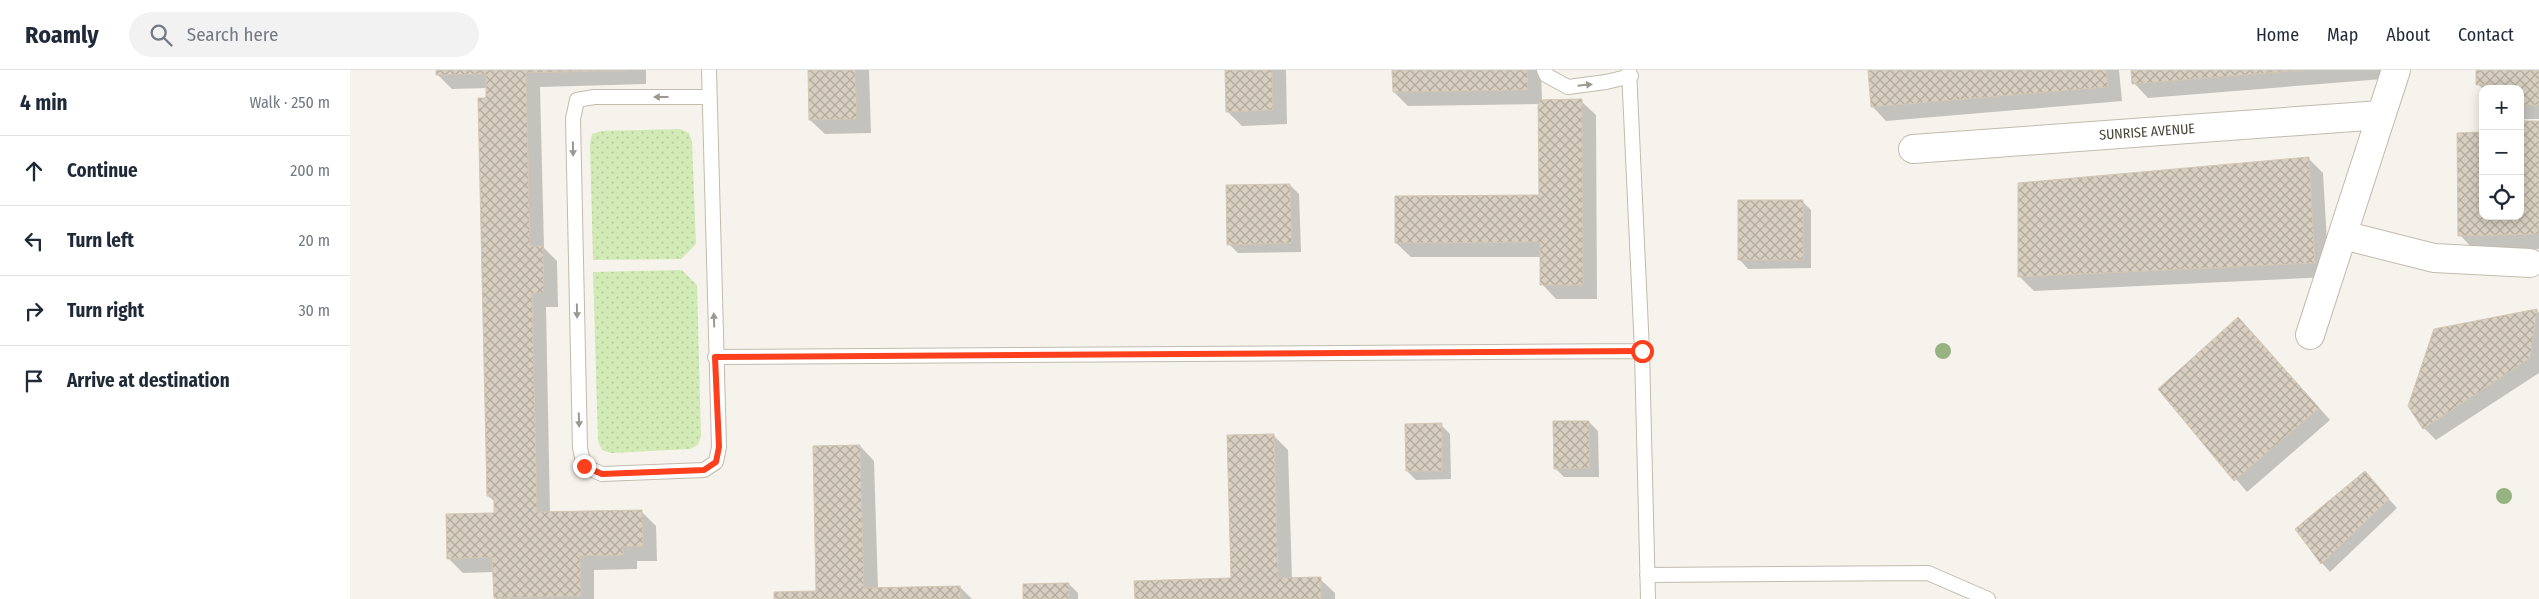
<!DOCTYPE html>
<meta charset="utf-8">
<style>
:root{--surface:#fff;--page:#f2f2f3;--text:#1f2937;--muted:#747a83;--line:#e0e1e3}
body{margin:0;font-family:"Fira Sans Condensed",sans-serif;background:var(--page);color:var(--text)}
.controls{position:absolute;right:15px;top:15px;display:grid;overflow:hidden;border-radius:10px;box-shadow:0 2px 12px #0003}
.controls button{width:45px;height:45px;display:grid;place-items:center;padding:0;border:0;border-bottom:1px solid var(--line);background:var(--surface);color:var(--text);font:25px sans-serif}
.stop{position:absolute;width:15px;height:15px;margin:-11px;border:4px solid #fc3f1d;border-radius:50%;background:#fff}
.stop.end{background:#fc3f1d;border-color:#fff;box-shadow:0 1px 5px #0008}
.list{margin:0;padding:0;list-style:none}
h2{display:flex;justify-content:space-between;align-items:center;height:65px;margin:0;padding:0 20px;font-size:21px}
h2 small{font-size:16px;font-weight:400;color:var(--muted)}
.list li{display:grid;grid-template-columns:32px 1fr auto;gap:15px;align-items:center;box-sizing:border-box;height:70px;padding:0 20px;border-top:1px solid var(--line)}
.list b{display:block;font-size:19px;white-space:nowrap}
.list em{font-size:16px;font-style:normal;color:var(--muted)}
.icon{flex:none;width:28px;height:28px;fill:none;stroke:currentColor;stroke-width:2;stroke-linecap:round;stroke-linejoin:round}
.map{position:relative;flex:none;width:2189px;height:529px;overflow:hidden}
header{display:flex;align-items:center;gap:30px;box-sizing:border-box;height:70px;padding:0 25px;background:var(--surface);border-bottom:1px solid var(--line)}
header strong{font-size:24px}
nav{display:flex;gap:28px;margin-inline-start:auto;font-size:18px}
.search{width:350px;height:45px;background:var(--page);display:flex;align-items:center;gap:12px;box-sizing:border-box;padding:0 18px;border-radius:28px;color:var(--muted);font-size:19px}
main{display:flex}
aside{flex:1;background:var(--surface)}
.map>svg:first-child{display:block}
</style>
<header>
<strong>Roamly</strong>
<div class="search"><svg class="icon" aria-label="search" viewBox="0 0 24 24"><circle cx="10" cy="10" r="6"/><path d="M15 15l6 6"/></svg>Search here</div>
<nav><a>Home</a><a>Map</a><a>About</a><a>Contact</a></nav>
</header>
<main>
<aside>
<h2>4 min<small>Walk · 250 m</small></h2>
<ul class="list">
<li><svg class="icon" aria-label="ahead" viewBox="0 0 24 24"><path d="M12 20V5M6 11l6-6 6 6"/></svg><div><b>Continue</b></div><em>200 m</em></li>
<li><svg class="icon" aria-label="left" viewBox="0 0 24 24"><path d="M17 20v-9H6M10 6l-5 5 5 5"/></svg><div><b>Turn left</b></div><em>20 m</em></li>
<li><svg class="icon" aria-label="right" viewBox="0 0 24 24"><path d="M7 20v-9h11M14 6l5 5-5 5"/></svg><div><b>Turn right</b></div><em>30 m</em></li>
<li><svg class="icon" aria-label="arrive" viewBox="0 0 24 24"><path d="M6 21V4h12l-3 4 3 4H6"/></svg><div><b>Arrive at destination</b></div></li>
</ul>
</aside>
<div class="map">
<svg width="2189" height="529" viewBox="0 0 2189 529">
<defs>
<pattern id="green-dots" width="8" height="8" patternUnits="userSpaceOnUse" patternTransform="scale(1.25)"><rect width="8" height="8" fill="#d2eab5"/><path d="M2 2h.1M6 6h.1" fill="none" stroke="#b6ca9c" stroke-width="1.8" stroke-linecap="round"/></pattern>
<pattern id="building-cross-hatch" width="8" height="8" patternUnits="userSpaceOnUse" patternTransform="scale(1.25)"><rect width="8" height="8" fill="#d8cfc1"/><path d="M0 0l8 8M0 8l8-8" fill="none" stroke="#b1aa9e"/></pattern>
</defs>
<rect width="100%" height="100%" fill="#f6f3ec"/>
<path fill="url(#green-dots)" d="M 330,59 L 339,63 L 342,72 L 346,174 L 331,189 L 243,190 L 240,74 L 242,64 L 252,61 Z
M 332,200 L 347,215 L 351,366 L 348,375 L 340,379 L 261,383 L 252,380 L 248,371 L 243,202 Z"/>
<path fill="#0003" d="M 87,0 L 296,0 L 296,14 L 190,17 L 194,178 L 207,191 L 208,237 L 196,237 L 200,443 L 292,442 L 306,456 L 307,491 L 287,491 L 287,499 L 244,500 L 244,529 L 146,529 L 144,502 L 113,503 L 98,488 L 145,445 L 145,432 L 138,426 L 137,18 L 102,19 L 87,4 Z
M 459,0 L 519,0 L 521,63 L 475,64 L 460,50 Z
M 876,0 L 936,0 L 937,54 L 892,56 L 877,41 Z
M 1044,0 L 1191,0 L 1192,31 L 1231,31 L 1246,45 L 1247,229 L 1206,229 L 1192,214 L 1191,187 L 1061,187 L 1046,173 L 1190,126 L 1190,34 L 1058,36 L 1044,22 Z
M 1519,0 L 1769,0 L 1772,31 L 1536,51 L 1522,36 Z
M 1782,0 L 2032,0 L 2033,9 L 1798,28 L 1784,13 Z
M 2127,0 L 2189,0 L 2189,49 L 2170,49 L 2170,19 L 2133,19 L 2128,14 Z
M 2189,52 L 2189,179 L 2124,180 L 2110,165 L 2133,146 L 2170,146 Z
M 1959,89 L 1973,103 L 1979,207 L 1684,221 L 1669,206 Z
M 940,115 L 949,124 L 951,182 L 888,183 L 879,174 Z
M 1452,131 L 1461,140 L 1461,198 L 1398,199 L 1390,190 Z
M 2187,240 L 2189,243 L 2189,303 L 2086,370 L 2074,358 Z
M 1901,261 L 1980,350 L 1897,422 L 1809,319 Z
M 1239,352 L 1248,361 L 1249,407 L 1214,407 L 1205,398 Z
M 1091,355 L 1100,364 L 1101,409 L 1066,410 L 1057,401 Z
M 924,366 L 938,380 L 942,509 L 970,509 L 985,523 L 985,529 L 786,529 L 882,510 Z
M 510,376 L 524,391 L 528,519 L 610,517 L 622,529 L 426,529 L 468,522 Z
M 2023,412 L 2047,438 L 1980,502 L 1972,493 Z
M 719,514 L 728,523 L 728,529 L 674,529 Z"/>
<path fill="url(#building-cross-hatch)" stroke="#d3c7b4" d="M 86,0 L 278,0 L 176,3 L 180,176 L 193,176 L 194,223 L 182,223 L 187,442 L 292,440 L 293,476 L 273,477 L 273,485 L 230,486 L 231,526 L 144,528 L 142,487 L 97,489 L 96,444 L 144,443 L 144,426 L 137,426 L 128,28 L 136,28 L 136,4 L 86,5 Z
M 458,0 L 505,0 L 507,49 L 459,50 Z
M 875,0 L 922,0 L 923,40 L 876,42 Z
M 1042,0 L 1177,0 L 1178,20 L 1043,22 Z
M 1518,0 L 1756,0 L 1758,17 L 1521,37 Z
M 1781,0 L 1954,0 L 1782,14 Z
M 2126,0 L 2189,0 L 2189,35 L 2170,35 L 2170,19 L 2143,19 L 2143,14 L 2126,15 Z
M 1232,29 L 1233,215 L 1190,215 L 1190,172 L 1045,173 L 1045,126 L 1189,125 L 1188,30 Z
M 2170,51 L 2189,51 L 2189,164 L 2108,166 L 2107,63 L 2133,62 L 2133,146 L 2170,146 Z
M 1959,87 L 1965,193 L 1668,207 L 1668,113 Z
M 940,114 L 942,173 L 877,175 L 876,115 Z
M 1388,130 L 1453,130 L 1453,190 L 1388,190 Z
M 2187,239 L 2180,288 L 2073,359 L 2058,336 L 2084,259 Z
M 1888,247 L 1969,338 L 1884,411 L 1808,319 Z
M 1203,351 L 1239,351 L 1240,398 L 1204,399 Z
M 1092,353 L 1092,401 L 1056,401 L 1055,354 Z
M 924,364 L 928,508 L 971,507 L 971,529 L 785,529 L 784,511 L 881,508 L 877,365 Z
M 510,375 L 514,518 L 610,516 L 611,529 L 424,529 L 424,522 L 466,521 L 463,376 Z
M 2015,401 L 2039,429 L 1971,494 L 1945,459 Z
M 719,513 L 719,529 L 673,529 L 673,514 Z"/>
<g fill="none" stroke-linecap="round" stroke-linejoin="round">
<defs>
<path id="lane" d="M 359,0 L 369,377 L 366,392 L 354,400 L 252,404 L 234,396 L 230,378 L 223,49 L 227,30 L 244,27 L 359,27
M 1194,0 L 1196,5 L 1218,17 L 1256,12 L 1281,6
M 1279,0 L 1292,281 L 1298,529
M 365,287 L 1292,281
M 1297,505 L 1578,503 L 1638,529"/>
<path id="street" d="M 1563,79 L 2031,45
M 1993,165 L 2084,188 L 2180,193
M 1960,265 L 2046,0"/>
</defs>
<use href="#lane" stroke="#c2bbae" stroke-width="16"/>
<use href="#street" stroke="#c2bbae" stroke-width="30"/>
<use href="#lane" stroke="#fff" stroke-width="14"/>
<use href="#street" stroke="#fff" stroke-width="28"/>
</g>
<g fill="#97b381">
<circle cx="1593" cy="281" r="8"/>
<circle cx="2154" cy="426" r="8"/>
</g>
<defs><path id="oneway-solid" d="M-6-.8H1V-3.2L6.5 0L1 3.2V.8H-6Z" transform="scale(1.25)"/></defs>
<g fill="#9c9892">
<use href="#oneway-solid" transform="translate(1235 15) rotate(-6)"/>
<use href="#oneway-solid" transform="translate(311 27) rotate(180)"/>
<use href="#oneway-solid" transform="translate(223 79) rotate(89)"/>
<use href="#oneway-solid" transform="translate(227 241) rotate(89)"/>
<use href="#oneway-solid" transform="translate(364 250) rotate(-92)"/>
<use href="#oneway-solid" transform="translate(229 350) rotate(88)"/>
</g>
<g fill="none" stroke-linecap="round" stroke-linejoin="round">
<path stroke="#fc3f1d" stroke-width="6" d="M 234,396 L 252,404 L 354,400 L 366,392 L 369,377 L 365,287 L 1292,281"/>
</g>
<g text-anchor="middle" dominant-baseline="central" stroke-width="5" stroke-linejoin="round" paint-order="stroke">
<g font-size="14" fill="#4b4439" stroke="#fff">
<text transform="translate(1797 62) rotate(-4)">SUNRISE AVENUE</text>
</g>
</g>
</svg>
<div class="controls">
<button>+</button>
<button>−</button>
<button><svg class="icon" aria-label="locate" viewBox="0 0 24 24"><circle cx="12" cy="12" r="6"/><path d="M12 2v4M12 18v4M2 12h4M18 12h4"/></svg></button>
</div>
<div class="stop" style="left:1292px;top:281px"></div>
<div class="stop end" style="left:234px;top:396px"></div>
</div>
</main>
